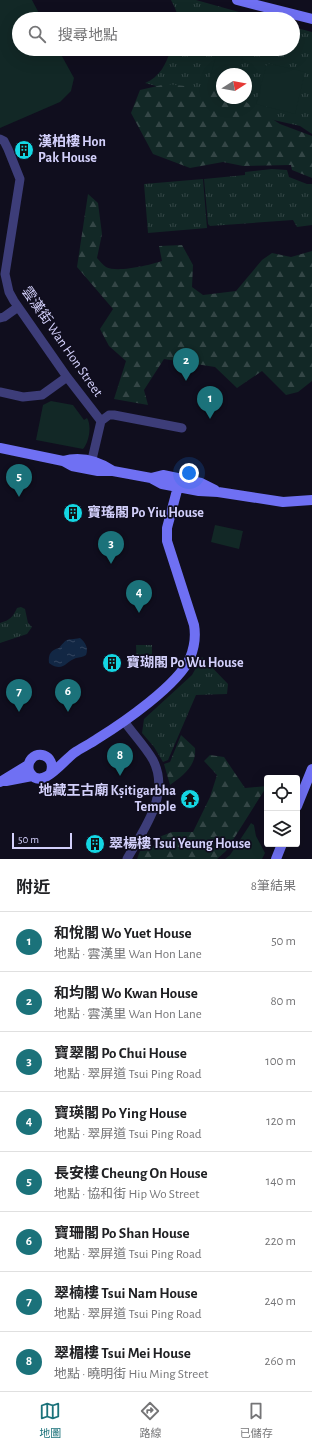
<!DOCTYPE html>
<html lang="zh-TW">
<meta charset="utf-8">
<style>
:root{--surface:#fff;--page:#f6f6f6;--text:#202124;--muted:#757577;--line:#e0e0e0;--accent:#1b727a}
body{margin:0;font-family:"Alegreya Sans","Noto Sans TC",sans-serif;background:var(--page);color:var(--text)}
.controls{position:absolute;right:12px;bottom:12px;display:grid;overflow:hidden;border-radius:4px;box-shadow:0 4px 16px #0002}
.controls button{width:36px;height:36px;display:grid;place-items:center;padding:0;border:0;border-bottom:1px solid var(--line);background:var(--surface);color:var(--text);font:20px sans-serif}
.compass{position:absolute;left:216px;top:68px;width:36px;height:36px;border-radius:50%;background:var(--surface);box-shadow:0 4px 16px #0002;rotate:79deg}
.scale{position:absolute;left:12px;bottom:10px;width:60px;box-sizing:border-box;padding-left:4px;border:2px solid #d3d0fb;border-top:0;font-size:11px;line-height:14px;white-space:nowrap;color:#d3d0fb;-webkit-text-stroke:3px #100e1e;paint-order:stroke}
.you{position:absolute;left:189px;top:473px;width:14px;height:14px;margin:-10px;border:3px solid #fff;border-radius:50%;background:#1a73e8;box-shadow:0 0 0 6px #1a73e833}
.badge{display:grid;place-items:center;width:26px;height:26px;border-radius:50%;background:var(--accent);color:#fff;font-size:13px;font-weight:700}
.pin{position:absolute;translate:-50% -33px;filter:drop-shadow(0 1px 2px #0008)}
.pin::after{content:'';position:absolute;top:21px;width:14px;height:12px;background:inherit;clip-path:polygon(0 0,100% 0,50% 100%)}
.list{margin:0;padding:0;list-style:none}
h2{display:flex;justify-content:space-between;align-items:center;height:52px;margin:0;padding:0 16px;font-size:17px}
h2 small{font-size:13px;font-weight:400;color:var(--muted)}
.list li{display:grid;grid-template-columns:26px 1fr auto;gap:12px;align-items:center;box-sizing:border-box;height:60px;padding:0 16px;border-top:1px solid var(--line)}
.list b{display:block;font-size:15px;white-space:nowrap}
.list p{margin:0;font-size:13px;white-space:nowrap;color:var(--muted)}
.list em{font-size:13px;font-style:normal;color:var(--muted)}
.icon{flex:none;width:22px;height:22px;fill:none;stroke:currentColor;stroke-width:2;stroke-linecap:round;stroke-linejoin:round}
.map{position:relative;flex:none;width:312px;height:859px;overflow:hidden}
.search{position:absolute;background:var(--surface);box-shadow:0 4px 16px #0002;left:12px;right:12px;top:12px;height:44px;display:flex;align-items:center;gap:10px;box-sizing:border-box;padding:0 14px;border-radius:22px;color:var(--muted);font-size:15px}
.sheet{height:532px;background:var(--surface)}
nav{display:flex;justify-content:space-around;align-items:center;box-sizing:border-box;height:56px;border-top:1px solid var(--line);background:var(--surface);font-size:11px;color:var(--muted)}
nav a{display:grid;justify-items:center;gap:2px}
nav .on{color:var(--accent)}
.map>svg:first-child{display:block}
</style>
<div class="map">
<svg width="312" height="859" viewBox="0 0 312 859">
<defs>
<pattern id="grass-tufts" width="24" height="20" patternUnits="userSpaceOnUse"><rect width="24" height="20" fill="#122826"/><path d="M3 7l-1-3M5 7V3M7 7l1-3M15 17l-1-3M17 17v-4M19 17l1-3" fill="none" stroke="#344646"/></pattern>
<pattern id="forest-firs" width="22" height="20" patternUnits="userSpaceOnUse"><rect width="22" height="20" fill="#122826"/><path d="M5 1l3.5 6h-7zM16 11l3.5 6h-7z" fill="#344646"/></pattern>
<pattern id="water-ripples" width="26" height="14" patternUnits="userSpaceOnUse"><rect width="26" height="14" fill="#122744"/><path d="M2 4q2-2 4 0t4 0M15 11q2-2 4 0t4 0" fill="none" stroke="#344560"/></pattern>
</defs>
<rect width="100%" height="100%" fill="#100e1e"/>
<path fill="url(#grass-tufts)" d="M 171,0 L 196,0 L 264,19 L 179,19 L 175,8 Z
M 293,27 L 312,32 L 312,134 L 300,126 L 269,119 L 229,98 L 246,98 L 246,74 L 222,74 L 222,94 L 200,98 L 145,83 C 160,77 166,64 171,49 L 293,49 Z
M 272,169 L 287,170 L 289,177 L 307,184 L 312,184 L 312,225 L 297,227 L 293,220 L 210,226 L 208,224 L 204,179 L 245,175 L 245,172 Z
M 203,179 L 207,228 L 148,233 L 144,184 Z
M 21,607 L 25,609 L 28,623 L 32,627 L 27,634 L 0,643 L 0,623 C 10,620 13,617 17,608 Z
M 136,645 L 152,645 L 152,667 L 137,667 Z
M 202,657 L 228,684 L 227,694 L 196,695 L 168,760 L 163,762 L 154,747 L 142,733 L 144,719 L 192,675 Z"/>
<path fill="url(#forest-firs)" d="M 166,84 L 222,90 L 222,98 L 240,98 L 280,124 L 312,136 L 312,178 L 292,170 L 291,165 L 243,166 L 223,162 L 190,168 L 153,154 L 131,113 L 140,90 Z
M 88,194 L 98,203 L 102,234 L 97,258 C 100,261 103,265 106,267 C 117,273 150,265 162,261 L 159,246 L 182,245 L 193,265 L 192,287 L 203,295 L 236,291 L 262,260 L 272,253 L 291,257 L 312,251 L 312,381 L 298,392 L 286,395 L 262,371 L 237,388 L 215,367 L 164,359 L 144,390 L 148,405 L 114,399 L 126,361 L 109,346 L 100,329 L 113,309 L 77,267 Z
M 181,735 L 195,748 C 197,765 183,776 170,785 L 164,764 L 170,762 Z
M 210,755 L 224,757 L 245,788 L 267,786 L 226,851 L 217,859 L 137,859 L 140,851 L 151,850 L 159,837 L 172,832 L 193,832 L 210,797 L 217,775 L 204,761 Z"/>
<path fill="#122826" d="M 0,0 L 32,0 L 42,19 L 19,19 L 19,49 L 58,49 L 74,78 L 71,91 L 60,102 L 0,128 Z
M 218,49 L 245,49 L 238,74 L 222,74 L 222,80 L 210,77 Z
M 267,63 L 305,72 L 295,114 L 256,104 Z
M 51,401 L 73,405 L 84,420 L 87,418 C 92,426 89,442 83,449 L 36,440 L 43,405 Z
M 215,525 L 243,531 L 239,549 L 211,542 Z
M 251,823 L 254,825 L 256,836 L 265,853 L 262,859 L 225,859 L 230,855 Z"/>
<path fill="url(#water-ripples)" d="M 80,638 C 85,642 89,648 86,655 C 83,657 80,657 76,658 C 65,662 63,673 49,663 C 48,654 51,650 59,648 C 69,636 66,641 80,638 Z"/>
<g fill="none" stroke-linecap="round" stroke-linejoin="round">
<path stroke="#3d3d79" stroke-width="9" d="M 0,139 L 4,141 L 8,149 L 20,179 L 5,274 L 9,292 L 14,301 L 67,377 L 101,421
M 0,318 L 4,317 L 18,307
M 0,392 L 23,397 L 42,395 L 67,377
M 101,421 L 109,415 L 114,415 L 182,428
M 90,468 L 101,421
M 124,721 C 133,734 145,746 153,760 C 171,795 143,830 127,859"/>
<path stroke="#6f70f3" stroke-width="10" d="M 237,0 L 312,19
M 0,448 L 63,461 L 72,466 L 98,471 L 113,471 L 151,478 L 162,484 L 199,491 L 218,492 L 283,502 L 312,500
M 63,461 C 82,456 98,461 113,471
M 151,478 L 163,475 L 201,483 L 215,490
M 51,772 C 56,755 35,748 29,763 C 28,767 28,771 31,774 C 42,790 64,760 74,753 C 81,748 90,744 97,739 C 123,723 178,685 190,658 C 194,648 196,636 194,625 L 167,541 L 167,528 L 180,479
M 6,781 L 32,776
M 0,782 L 28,765
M 297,806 L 312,769
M 276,859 L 282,844"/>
</g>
<defs>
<symbol id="building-disc" viewBox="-11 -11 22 22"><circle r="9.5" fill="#14d6e3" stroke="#100e1e"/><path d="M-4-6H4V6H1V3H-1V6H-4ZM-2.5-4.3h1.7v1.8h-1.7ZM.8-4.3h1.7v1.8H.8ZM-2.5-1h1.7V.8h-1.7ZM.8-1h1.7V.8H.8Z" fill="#111"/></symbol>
<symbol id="temple-disc" viewBox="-11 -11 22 22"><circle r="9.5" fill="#14d6e3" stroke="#100e1e"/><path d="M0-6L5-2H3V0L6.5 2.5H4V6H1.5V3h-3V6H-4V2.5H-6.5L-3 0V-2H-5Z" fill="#111"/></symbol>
</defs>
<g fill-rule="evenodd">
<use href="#building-disc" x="13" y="139" width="22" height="22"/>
<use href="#building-disc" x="62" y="502" width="22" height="22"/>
<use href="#building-disc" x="101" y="652" width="22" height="22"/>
<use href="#temple-disc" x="179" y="788" width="22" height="22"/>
<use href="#building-disc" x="84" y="833" width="22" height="22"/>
</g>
<g text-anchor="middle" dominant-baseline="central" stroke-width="3.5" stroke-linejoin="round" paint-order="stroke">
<g font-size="14" font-weight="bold" fill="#d3d0fb" stroke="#100e1e" text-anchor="start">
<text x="38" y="142">漢柏樓 Hon<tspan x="38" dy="16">Pak House</tspan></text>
<text x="87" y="513">寶瑤閣 Po Yiu House</text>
<text x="126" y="663">寶瑚閣 Po Wu House</text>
<text x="176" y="791" text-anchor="end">地藏王古廟 Kṣitigarbha<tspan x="176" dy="16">Temple</tspan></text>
<text x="109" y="844">翠楊樓 Tsui Yeung House</text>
</g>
<g font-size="14" fill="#d3d0fb" stroke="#100e1e">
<text transform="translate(62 342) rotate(55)">雲漢街 Wan Hon Street</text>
</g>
</g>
</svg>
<div class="controls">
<button><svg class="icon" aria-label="locate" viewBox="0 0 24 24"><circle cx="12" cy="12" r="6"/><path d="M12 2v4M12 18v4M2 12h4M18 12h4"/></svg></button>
<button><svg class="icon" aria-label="layers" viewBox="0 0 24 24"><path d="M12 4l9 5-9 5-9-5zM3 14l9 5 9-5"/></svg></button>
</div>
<svg class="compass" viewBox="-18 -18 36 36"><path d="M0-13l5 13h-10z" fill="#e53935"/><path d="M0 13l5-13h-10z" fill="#757577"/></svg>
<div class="scale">50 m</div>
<div class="you"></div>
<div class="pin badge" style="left:210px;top:419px">1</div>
<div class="pin badge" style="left:186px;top:381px">2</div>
<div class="pin badge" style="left:111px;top:564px">3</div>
<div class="pin badge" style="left:139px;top:613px">4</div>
<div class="pin badge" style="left:19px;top:497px">5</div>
<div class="pin badge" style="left:68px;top:712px">6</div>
<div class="pin badge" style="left:19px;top:712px">7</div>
<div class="pin badge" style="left:120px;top:776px">8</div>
<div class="search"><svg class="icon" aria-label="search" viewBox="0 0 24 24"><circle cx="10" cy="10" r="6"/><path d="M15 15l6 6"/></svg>搜尋地點</div>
</div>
<section class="sheet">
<h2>附近<small>8筆結果</small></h2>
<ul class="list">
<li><span class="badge">1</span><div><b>和悅閣 Wo Yuet House</b><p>地點 · 雲漢里 Wan Hon Lane</p></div><em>50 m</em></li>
<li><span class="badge">2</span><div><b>和均閣 Wo Kwan House</b><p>地點 · 雲漢里 Wan Hon Lane</p></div><em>80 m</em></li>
<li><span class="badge">3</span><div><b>寶翠閣 Po Chui House</b><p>地點 · 翠屏道 Tsui Ping Road</p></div><em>100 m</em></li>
<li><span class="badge">4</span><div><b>寶瑛閣 Po Ying House</b><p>地點 · 翠屏道 Tsui Ping Road</p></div><em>120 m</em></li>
<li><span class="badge">5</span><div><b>長安樓 Cheung On House</b><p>地點 · 協和街 Hip Wo Street</p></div><em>140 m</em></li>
<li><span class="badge">6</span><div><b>寶珊閣 Po Shan House</b><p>地點 · 翠屏道 Tsui Ping Road</p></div><em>220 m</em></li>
<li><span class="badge">7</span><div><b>翠楠樓 Tsui Nam House</b><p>地點 · 翠屏道 Tsui Ping Road</p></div><em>240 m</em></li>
<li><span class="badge">8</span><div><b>翠楣樓 Tsui Mei House</b><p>地點 · 曉明街 Hiu Ming Street</p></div><em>260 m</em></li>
</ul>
</section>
<nav>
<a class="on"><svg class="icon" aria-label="map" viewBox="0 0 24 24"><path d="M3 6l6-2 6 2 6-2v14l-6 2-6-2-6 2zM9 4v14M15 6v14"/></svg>地圖</a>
<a><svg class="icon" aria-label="directions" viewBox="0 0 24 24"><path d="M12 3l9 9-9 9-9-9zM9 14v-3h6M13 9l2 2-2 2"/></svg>路線</a>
<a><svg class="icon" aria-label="saved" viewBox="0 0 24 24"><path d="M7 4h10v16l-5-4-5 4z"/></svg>已儲存</a>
</nav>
